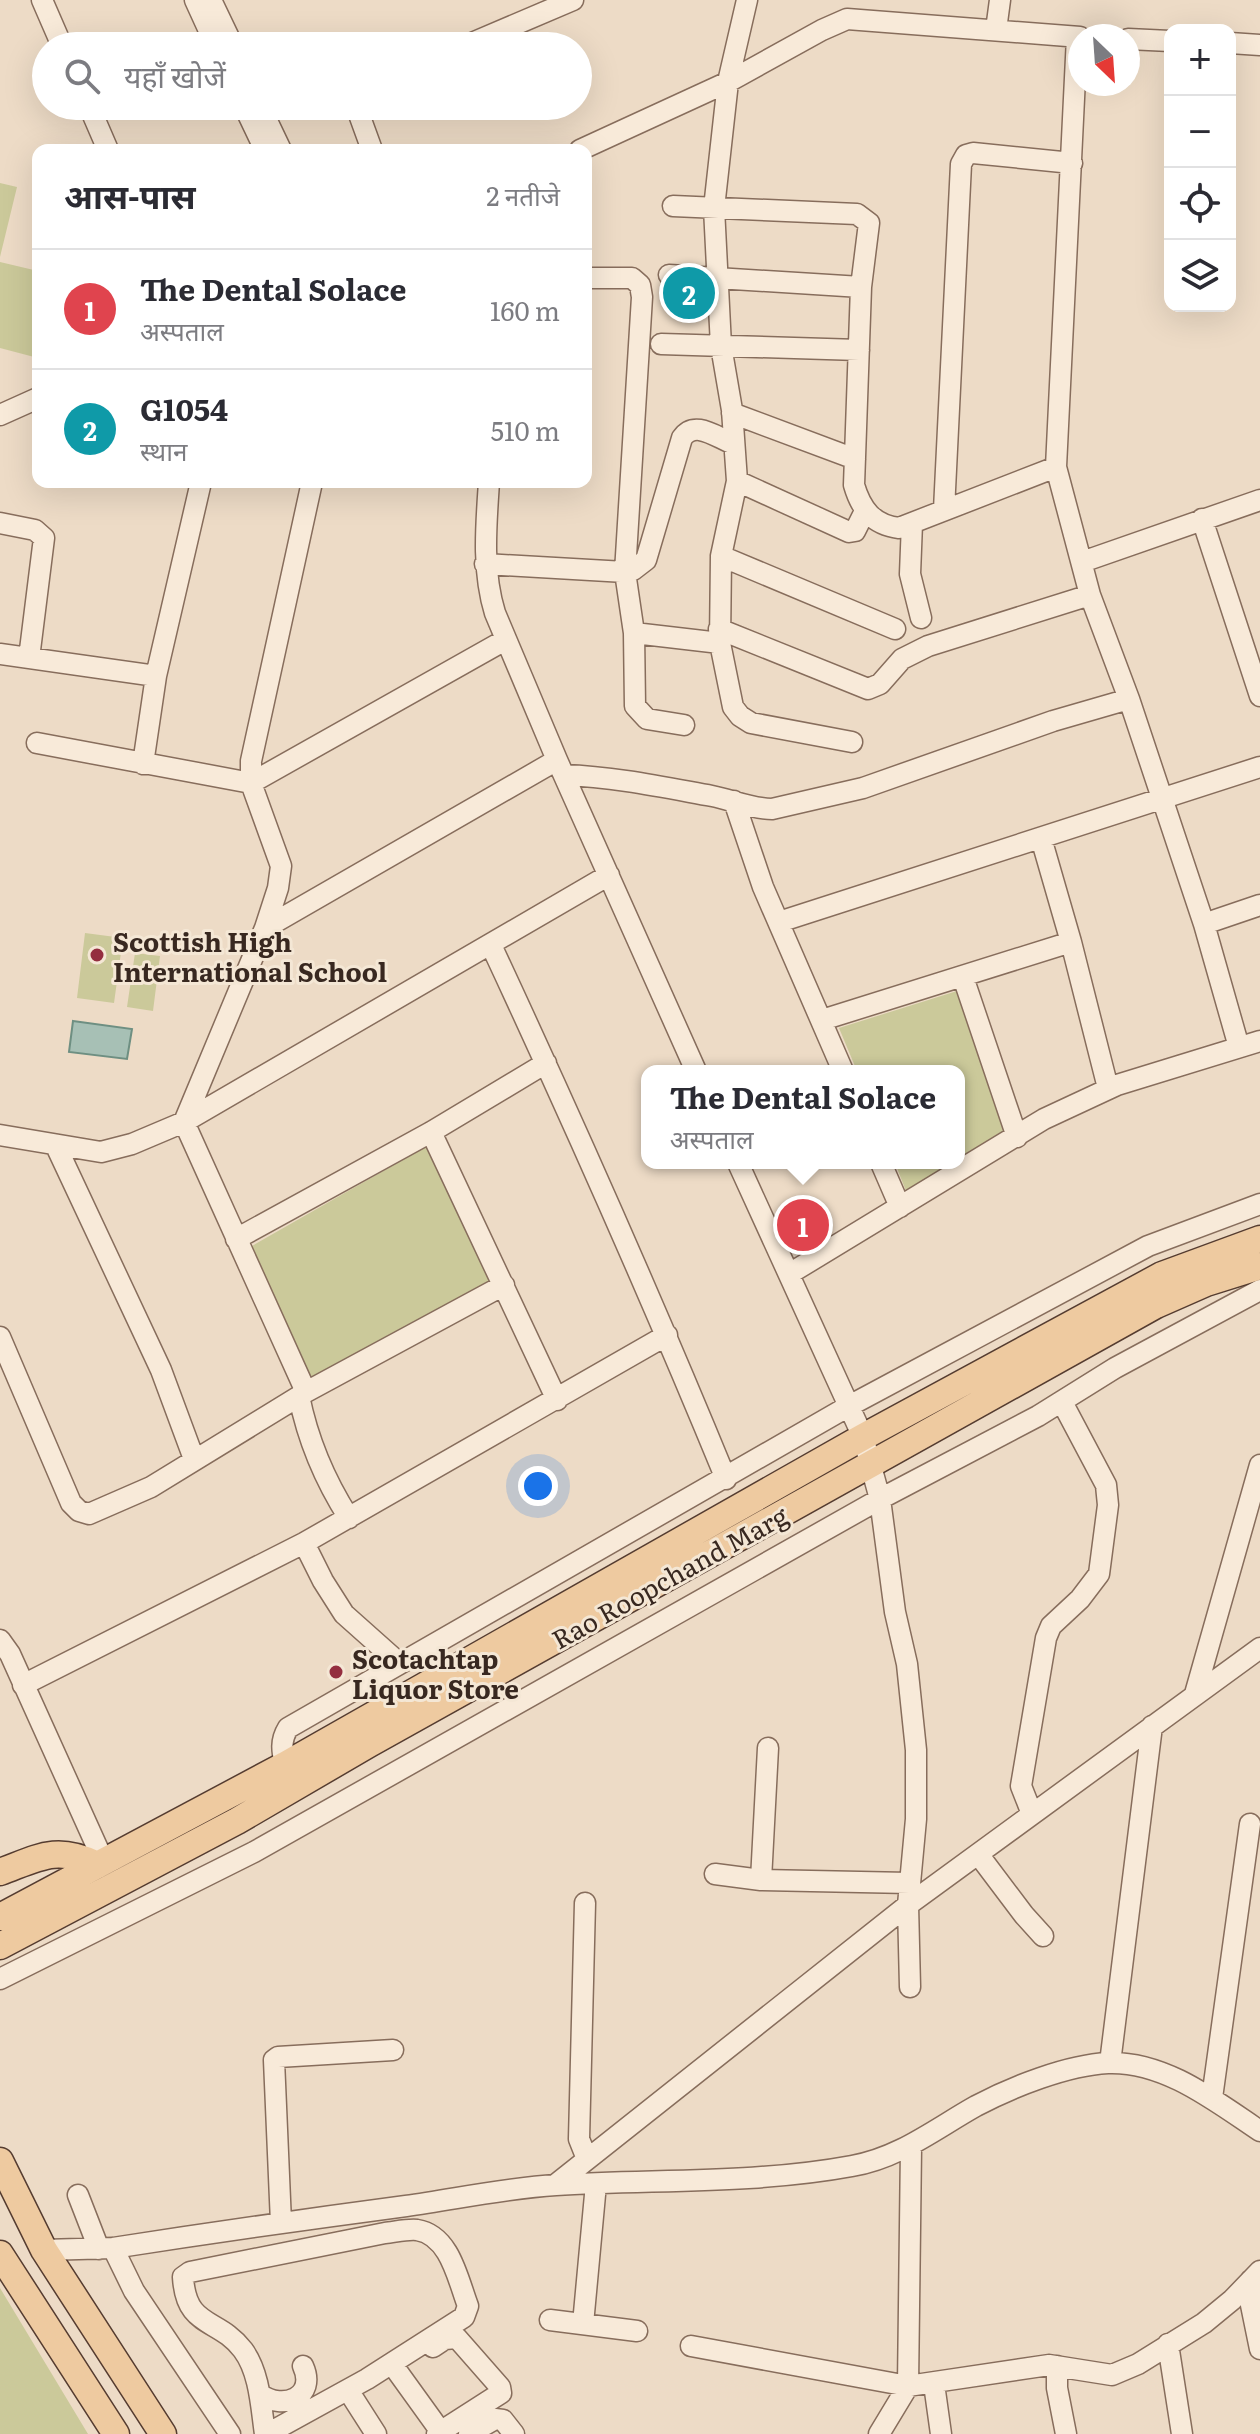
<!DOCTYPE html>
<html lang="hi">
<meta charset="utf-8">
<style>
:root{--surface:#fff;--page:#f7f7f7;--text:#2b2b33;--muted:#7c7c81;--line:#e1e1e2;--accent:#942e3f}
body{margin:0;font-family:Literata,"Noto Sans Devanagari",serif;background:var(--page);color:var(--text)}
.controls{position:absolute;right:24px;top:24px;display:grid;overflow:hidden;border-radius:16px;box-shadow:0 8px 32px #0002}
.controls button{width:72px;height:72px;display:grid;place-items:center;padding:0;border:0;border-bottom:2px solid var(--line);background:var(--surface);color:var(--text);font:40px sans-serif}
.compass{position:absolute;left:1068px;top:24px;width:72px;height:72px;border-radius:50%;background:var(--surface);box-shadow:0 8px 32px #0002;rotate:155deg}
.you{position:absolute;left:538px;top:1486px;width:28px;height:28px;margin:-20px;border:6px solid #fff;border-radius:50%;background:#1a73e8;box-shadow:0 0 0 12px #1a73e833}
.badge{display:grid;place-items:center;width:52px;height:52px;border-radius:50%;background:var(--accent);color:#fff;font-size:26px;font-weight:700}
.pin{position:absolute;translate:-50% -50%;border:4px solid #fff;box-shadow:0 2px 8px #0006}
.popup{position:absolute;left:641px;top:1065px;width:324px;height:104px;box-sizing:border-box;display:grid;place-content:center;border-radius:16px;background:var(--surface);filter:drop-shadow(0 2px 6px #0005);font-size:26px;white-space:nowrap;color:var(--muted)}
.popup b{font-size:30px;color:var(--text)}
.popup::after{content:'';position:absolute;left:50%;top:100%;margin-left:-16px;border:16px solid transparent;border-top-color:var(--surface)}
.list{margin:0;padding:0;list-style:none}
h2{display:flex;justify-content:space-between;align-items:center;height:104px;margin:0;padding:0 32px;font-size:34px}
h2 small{font-size:26px;font-weight:400;color:var(--muted)}
.list li{display:grid;grid-template-columns:52px 1fr auto;gap:24px;align-items:center;box-sizing:border-box;height:120px;padding:0 32px;border-top:2px solid var(--line)}
.list b{display:block;font-size:30px;white-space:nowrap}
.list p{margin:0;font-size:26px;white-space:nowrap;color:var(--muted)}
.list em{font-size:26px;font-style:normal;color:var(--muted)}
.icon{flex:none;width:44px;height:44px;fill:none;stroke:currentColor;stroke-width:2;stroke-linecap:round;stroke-linejoin:round}
.map{position:relative;flex:none;width:1260px;height:2434px;overflow:hidden}
.search{position:absolute;background:var(--surface);box-shadow:0 8px 32px #0002;left:32px;top:32px;width:560px;height:88px;display:flex;align-items:center;gap:20px;box-sizing:border-box;padding:0 28px;border-radius:44px;color:var(--muted);font-size:30px}
.panel{position:absolute;background:var(--surface);box-shadow:0 8px 32px #0002;left:32px;top:144px;width:560px;height:344px;border-radius:16px}
.map>svg:first-child{display:block}
</style>
<div class="map">
<svg width="1260" height="2434" viewBox="0 0 1260 2434">
<rect width="100%" height="100%" fill="#eddbc6"/>
<path fill="#cbc99a" d="M 0,183 L 17,187 L 0,257 Z
M 0,262 L 38,271 L 38,358 L 0,348 Z
M 85,933 L 123,938 L 114,1003 L 77,998 Z
M 135,953 L 160,956 L 153,1011 L 127,1007 Z
M 957,991 L 1005,1132 L 959,1159 L 959,1071 L 857,1071 L 839,1028 Z
M 427,1146 L 490,1283 L 312,1379 L 252,1246 Z
M 895,1163 L 952,1163 L 906,1191 Z
M 0,2288 L 88,2434 L 0,2434 Z"/>
<path fill="#a7c0b5" stroke="#6e8f82" stroke-width="2" d="M 73,1021 L 132,1029 L 127,1059 L 69,1052 Z"/>
<g fill="none" stroke-linecap="round" stroke-linejoin="round">
<defs>
<path id="minor" d="M 42,0 L 62,46
M 195,0 L 216,46
M 211,0 L 233,46
M 747,0 L 728,82 L 714,208 L 721,346 L 732,410 L 737,481 L 721,556 L 720,643 L 733,707 L 740,716 L 751,723 L 852,742
M 996,30 L 1000,0
M 1077,37 L 1056,467 L 1090,595 L 1129,699 L 1204,924 L 1239,1047
M 1128,39 L 1170,41
M 1230,43 L 1260,45
M 465,46 L 573,0
M 89,106 L 108,150
M 244,106 L 265,150
M 260,106 L 281,150
M 356,106 L 372,150
M 580,150 L 728,82 L 822,30 L 847,19 L 1080,37
M 673,206 L 857,214 L 869,223 L 861,287 L 854,485 C 861,509 873,525 899,528 L 1056,467
M 669,275 L 861,287
M 586,278 L 632,278 L 640,285 L 642,297 L 625,572 L 634,633 L 635,706 L 647,719 L 684,725
M 661,344 L 859,350
M 732,413 L 855,459
M 0,415 L 38,398
M 737,481 L 849,532 L 855,531 L 865,511
M 489,482 C 486,526 482,571 495,613 L 557,760 L 696,1071
M 944,510 L 961,164 L 966,155 L 973,153 L 1072,163
M 1202,519 L 1260,696
M 0,523 L 35,530 L 44,538 L 29,658
M 912,523 L 910,574 L 921,618
M 721,556 L 895,629
M 1082,562 L 1260,500
M 485,564 L 625,572 L 633,570 L 646,560 L 682,438 C 695,419 717,438 734,444
M 719,629 L 868,689 L 880,684 L 902,659 L 928,646 L 1090,595
M 634,633 L 720,643
M 0,654 L 156,676
M 37,743 L 251,783 L 505,640
M 143,764 L 156,676 L 201,482
M 564,775 C 615,777 662,787 712,796 C 732,800 752,809 772,809 L 863,788 L 1053,721 L 1129,699
M 734,801 L 763,887 L 843,1071
M 1041,838 L 1071,942 L 1108,1088
M 779,922 L 1260,767
M 1204,924 L 1260,905
M 265,928 L 557,760
M 491,945 C 573,1121 652,1299 726,1479
M 963,977 L 1017,1137
M 822,1020 L 1071,942
M 431,1132 L 557,1400
M 0,1135 L 101,1152 L 132,1144 L 184,1122 L 609,875
M 56,1146 L 161,1370 L 194,1459
M 738,1163 L 863,1437 L 880,1499 L 895,1612 L 907,1664 L 916,1750 L 916,1819 L 908,1905 L 910,1987
M 881,1163 L 900,1207
M 236,1239 L 431,1132 L 546,1063
M 789,1274 L 1044,1119 L 1117,1085 L 1260,1041
M 0,1337 L 71,1503 L 79,1511 L 89,1514 L 151,1487 L 306,1392 L 504,1285
M 306,1392 L 184,1122 L 265,928 L 278,888 L 281,866 L 251,783 L 251,761 L 312,482
M 299,1396 C 308,1441 324,1479 349,1518
M 304,1543 L 323,1581 L 344,1614 L 399,1663
M 0,1640 L 10,1654 L 103,1860
M 23,1685 L 304,1543 L 667,1335
M 1195,1694 L 1260,1465
M 285,1765 C 282,1751 280,1741 288,1728 L 849,1406 L 1148,1246 L 1260,1204
M 1032,1814 L 1021,1786 L 1046,1638 L 1051,1626 L 1080,1599 L 1099,1574 L 1108,1505 L 1106,1485 L 1062,1402
M 978,1854 L 1024,1915 L 1043,1936
M 715,1874 L 761,1880 L 909,1883
M 761,1880 L 768,1748
M 585,1903 L 579,2139 L 587,2159
M 0,1979 L 254,1852 L 880,1499 L 1038,1416 L 1115,1368 L 1260,1290
M 1110,2063 L 1152,1726
M 1212,2098 L 1250,1824
M 555,2185 L 908,1905 L 1260,1648
M 78,2195 L 99,2249
M 281,2223 L 274,2060 L 278,2057 L 393,2050
M 113,2248 L 134,2291 L 230,2434
M 44,2250 L 113,2248 C 210,2233 308,2219 406,2206 C 456,2199 506,2188 556,2185 C 654,2179 755,2184 852,2166 C 899,2158 935,2129 976,2106 C 1012,2087 1067,2065 1108,2063 C 1165,2061 1215,2101 1260,2131
M 1251,2280 L 1251,2305 L 1260,2349
M 550,2320 L 637,2331
M 583,2324 L 596,2184
M 1168,2344 L 1182,2434
M 691,2346 L 908,2386 L 1049,2365 L 1112,2375 L 1138,2364 L 1204,2323 L 1232,2300 L 1260,2271
M 433,2347 L 445,2339 L 457,2338 L 500,2387 L 501,2393 L 437,2434
M 1057,2366 L 1057,2388 L 1066,2434
M 397,2371 L 441,2432
M 934,2384 L 941,2434
M 260,2394 C 283,2411 317,2397 303,2366
M 353,2398 L 376,2434
M 265,2434 C 261,2407 260,2373 243,2350 C 218,2317 186,2329 183,2277 L 190,2272 L 385,2233 C 395,2232 407,2229 417,2230 C 450,2235 458,2280 468,2306 L 464,2317 L 367,2379 L 267,2434
M 469,2434 L 495,2419 L 503,2420 L 514,2434
M 879,2434 L 908,2386 L 911,2147"/>
<path id="major" d="M 0,1872 C 38,1858 56,1845 95,1864
M 0,1917 L 285,1765 L 863,1437 L 1162,1275 L 1260,1239
M 0,1946 L 237,1821 L 369,1744 L 1156,1305 L 1206,1283 L 1260,1266
M 0,2161 L 44,2250 L 163,2434
M 0,2254 L 116,2434"/>
</defs>
<use href="#minor" stroke="#876d5c" stroke-width="23"/>
<use href="#major" stroke="#553c30" stroke-width="29"/>
<use href="#minor" stroke="#f8ead9" stroke-width="20"/>
<use href="#major" stroke="#eecaa0" stroke-width="26"/>
</g>
<g fill="#942e3f" stroke="#f4e7d5" stroke-width="3">
<circle cx="97" cy="955" r="8"/>
<circle cx="336" cy="1672" r="8"/>
</g>
<g text-anchor="middle" dominant-baseline="central" stroke-width="6" stroke-linejoin="round" paint-order="stroke">
<g font-size="26" font-weight="bold" fill="#382820" stroke="#f4e7d5" text-anchor="start">
<text x="113" y="940">Scottish High<tspan x="113" dy="30">International School</tspan></text>
<text x="352" y="1657">Scotachtap<tspan x="352" dy="30">Liquor Store</tspan></text>
</g>
<g font-size="26" fill="#382820" stroke="#f4e7d5">
<text transform="translate(669 1576) rotate(-29)">Rao Roopchand Marg</text>
</g>
</g>
</svg>
<div class="controls">
<button>+</button>
<button>−</button>
<button><svg class="icon" aria-label="locate" viewBox="0 0 24 24"><circle cx="12" cy="12" r="6"/><path d="M12 2v4M12 18v4M2 12h4M18 12h4"/></svg></button>
<button><svg class="icon" aria-label="layers" viewBox="0 0 24 24"><path d="M12 4l9 5-9 5-9-5zM3 14l9 5 9-5"/></svg></button>
</div>
<svg class="compass" viewBox="-18 -18 36 36"><path d="M0-13l5 13h-10z" fill="#e53935"/><path d="M0 13l5-13h-10z" fill="#7c7c81"/></svg>
<div class="you"></div>
<div class="pin badge" style="left:803px;top:1225px;background:#e0444e">1</div>
<div class="popup"><b>The Dental Solace</b>अस्पताल</div>
<div class="pin badge" style="left:689px;top:293px;background:#0f9aa8">2</div>
<div class="search"><svg class="icon" aria-label="search" viewBox="0 0 24 24"><circle cx="10" cy="10" r="6"/><path d="M15 15l6 6"/></svg>यहाँ खोजें</div>
<section class="panel">
<h2>आस-पास<small>2 नतीजे</small></h2>
<ul class="list">
<li><span class="badge" style="background:#e0444e">1</span><div><b>The Dental Solace</b><p>अस्पताल</p></div><em>160 m</em></li>
<li><span class="badge" style="background:#0f9aa8">2</span><div><b>G1054</b><p>स्थान</p></div><em>510 m</em></li>
</ul>
</section>
</div>
